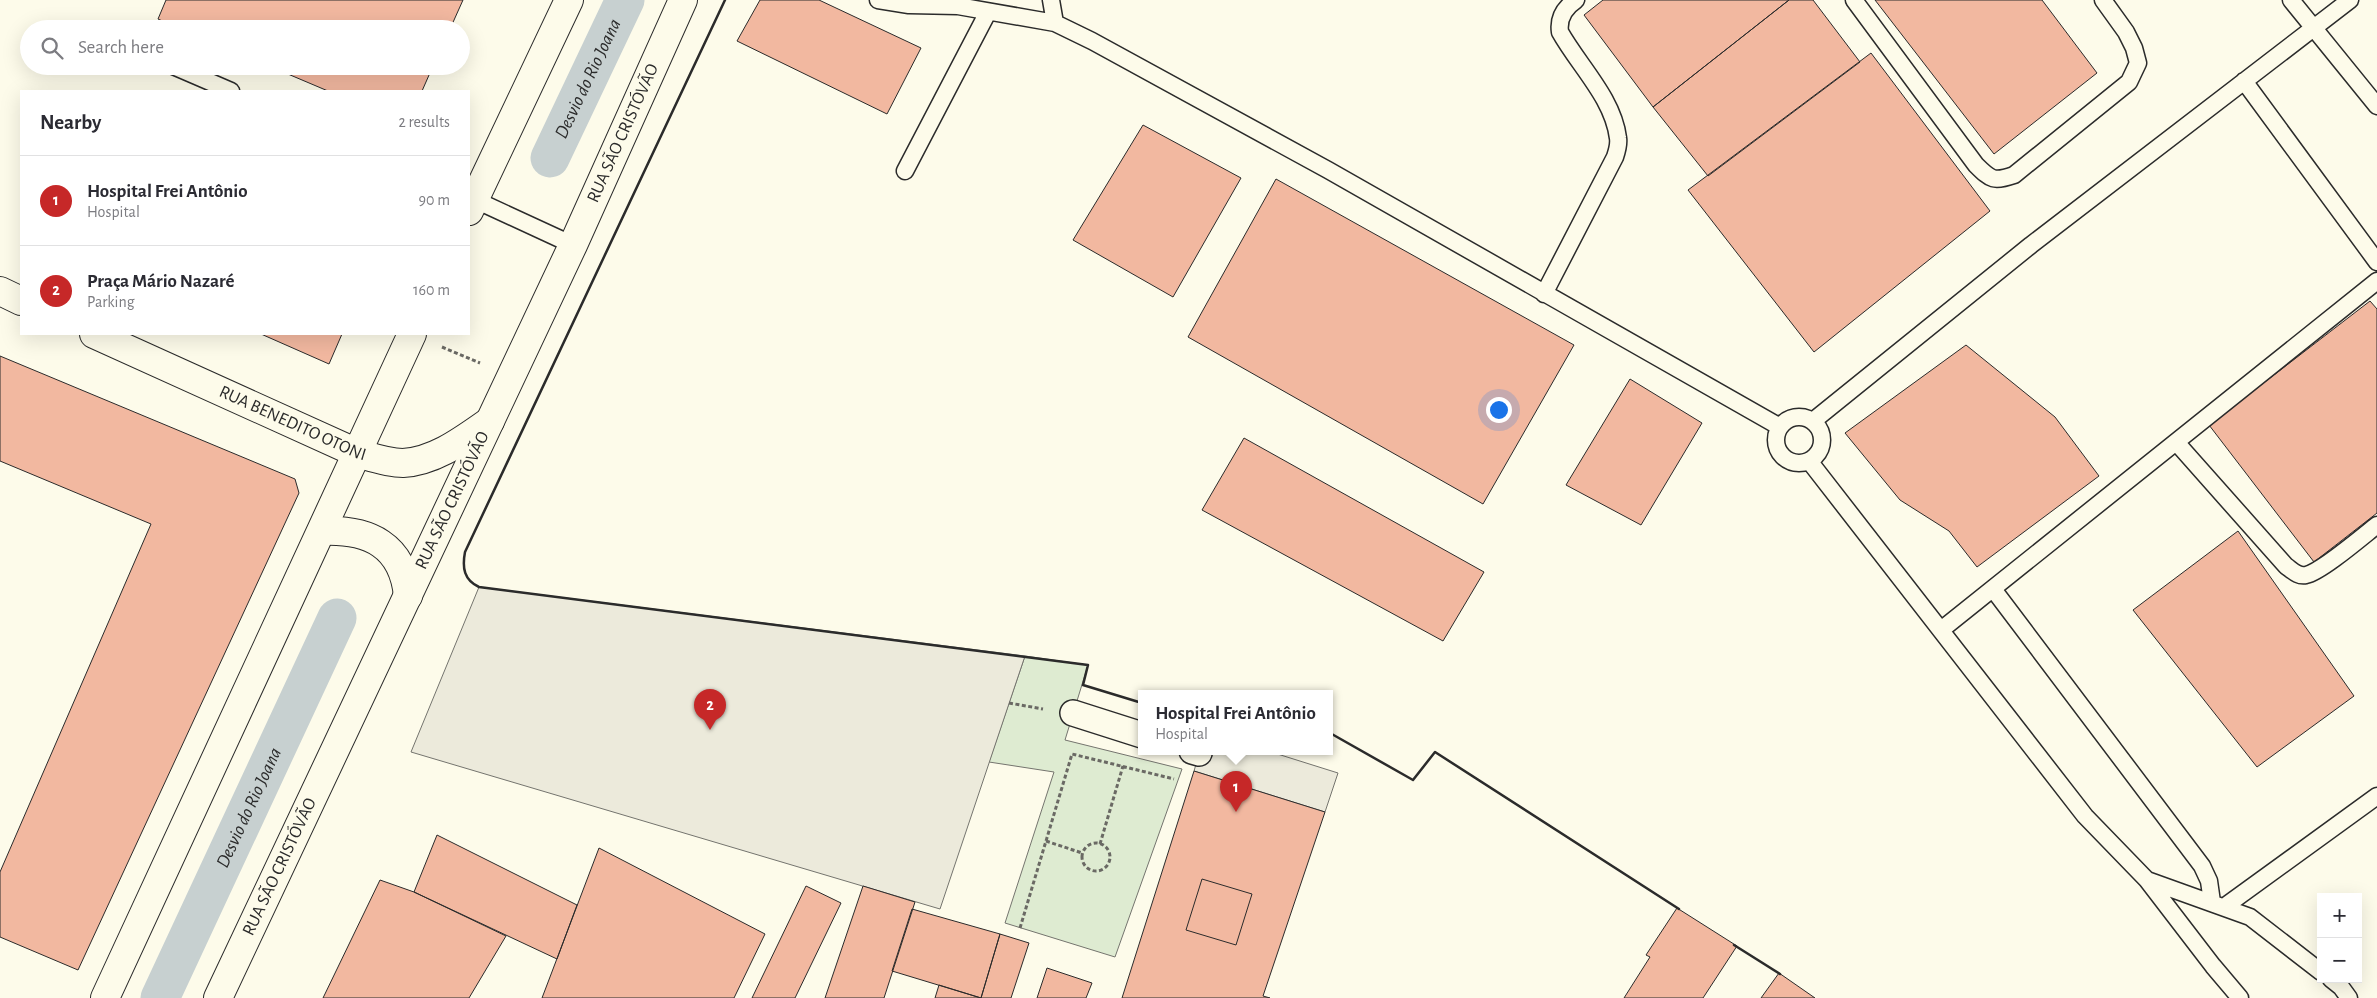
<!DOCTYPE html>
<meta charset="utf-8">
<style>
:root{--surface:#fff;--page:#f7f7f7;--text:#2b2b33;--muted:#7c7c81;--line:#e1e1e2;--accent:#c62828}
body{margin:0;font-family:"Alegreya Sans",sans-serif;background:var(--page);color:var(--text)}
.controls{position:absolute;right:15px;bottom:15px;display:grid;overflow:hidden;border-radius:0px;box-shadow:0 5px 20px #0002}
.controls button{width:45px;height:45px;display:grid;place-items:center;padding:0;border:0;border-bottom:1px solid var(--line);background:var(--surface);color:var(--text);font:25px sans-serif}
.you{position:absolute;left:1498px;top:409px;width:18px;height:18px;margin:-12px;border:4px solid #fff;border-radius:50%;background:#1a73e8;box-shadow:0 0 0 8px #1a73e833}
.badge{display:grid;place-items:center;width:32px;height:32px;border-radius:50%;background:var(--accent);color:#fff;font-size:16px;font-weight:700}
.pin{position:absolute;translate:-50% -41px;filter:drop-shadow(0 1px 2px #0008)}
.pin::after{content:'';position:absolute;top:26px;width:18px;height:15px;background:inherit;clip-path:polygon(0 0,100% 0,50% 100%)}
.popup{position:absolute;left:1138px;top:690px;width:195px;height:65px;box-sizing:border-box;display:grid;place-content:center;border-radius:0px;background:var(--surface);filter:drop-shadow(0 1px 4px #0005);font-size:16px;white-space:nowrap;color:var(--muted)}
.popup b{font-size:19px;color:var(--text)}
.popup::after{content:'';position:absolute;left:50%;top:100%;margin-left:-10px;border:10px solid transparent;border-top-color:var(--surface)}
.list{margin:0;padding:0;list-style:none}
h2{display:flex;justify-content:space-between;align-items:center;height:65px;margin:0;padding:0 20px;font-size:21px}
h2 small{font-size:16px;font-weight:400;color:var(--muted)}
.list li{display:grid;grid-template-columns:32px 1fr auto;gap:15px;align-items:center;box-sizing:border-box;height:90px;padding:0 20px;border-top:1px solid var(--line)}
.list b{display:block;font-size:19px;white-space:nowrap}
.list p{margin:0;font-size:16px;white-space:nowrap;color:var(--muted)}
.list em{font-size:16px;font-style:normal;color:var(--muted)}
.icon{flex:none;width:28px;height:28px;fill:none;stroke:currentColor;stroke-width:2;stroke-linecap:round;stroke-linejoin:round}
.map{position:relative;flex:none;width:2377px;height:998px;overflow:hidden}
.search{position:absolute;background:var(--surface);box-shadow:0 5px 20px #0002;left:20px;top:20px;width:450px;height:55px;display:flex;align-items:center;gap:12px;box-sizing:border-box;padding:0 18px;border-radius:28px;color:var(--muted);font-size:19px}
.panel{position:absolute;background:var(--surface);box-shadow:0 5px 20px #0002;left:20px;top:90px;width:450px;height:245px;border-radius:0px}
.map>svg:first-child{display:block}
</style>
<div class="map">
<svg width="2377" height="998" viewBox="0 0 2377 998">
<rect width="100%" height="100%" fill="#fdfbea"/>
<path fill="#deebd1" stroke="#74746e" d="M 1025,656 L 1088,665 L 1065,740 L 1182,769 L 1115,957 L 1005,923 L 1054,772 L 989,762 Z"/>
<path fill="#eceadb" stroke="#74746e" d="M 479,587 L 1025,656 L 940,909 L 411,752 Z
M 1200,751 L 1268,751 L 1338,773 L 1325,812 L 1194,771 Z"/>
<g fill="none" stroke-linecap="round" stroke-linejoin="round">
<g stroke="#c7d0d0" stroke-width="39">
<path id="s1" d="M 550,158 L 625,0"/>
<path id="s2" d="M 160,998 L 337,618"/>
</g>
</g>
<path fill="#f2b8a0" stroke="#2b2b2b" d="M 166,0 L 463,0 L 450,29 L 180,29 L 158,19 Z
M 760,0 L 819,0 L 921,48 L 887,114 L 737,41 Z
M 1603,0 L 1789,0 L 1653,107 L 1584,15 Z
M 1789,0 L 1813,0 L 1860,62 L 1708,176 L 1653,107 Z
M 1875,0 L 2042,0 L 2097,73 L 1994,154 Z
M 1871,53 L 1990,211 L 1814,352 L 1688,190 Z
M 269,66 L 433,66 L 422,91 L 328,91 Z
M 1143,125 L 1241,178 L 1173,297 L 1073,240 Z
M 1276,179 L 1574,345 L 1483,504 L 1188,337 Z
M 2370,301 L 2377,309 L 2377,513 L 2314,562 L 2209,425 Z
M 261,334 L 342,334 L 329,364 Z
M 1966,345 L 2055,417 L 2099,476 L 1977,567 L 1949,531 L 1900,500 L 1845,433 Z
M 0,356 L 295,479 L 299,493 L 78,970 L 0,937 L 0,872 L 151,524 L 0,461 Z
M 1630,379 L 1702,423 L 1641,525 L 1566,485 Z
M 1244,438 L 1484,572 L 1443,641 L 1202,510 Z
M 2238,531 L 2354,696 L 2257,767 L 2133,610 Z
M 1194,771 L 1325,812 L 1263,996 L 1270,998 L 1122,998 Z
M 437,835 L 577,905 L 557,959 L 414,892 Z
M 599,848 L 765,934 L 734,998 L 542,998 Z
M 1202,879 L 1252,894 L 1236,945 L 1186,930 Z
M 380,880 L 414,892 L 506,936 L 469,998 L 323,998 Z
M 806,886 L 841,903 L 795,998 L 752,998 Z
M 863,886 L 915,902 L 884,998 L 825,998 Z
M 1677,908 L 1737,946 L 1703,998 L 1624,998 L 1650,957 L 1646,955 Z
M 912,909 L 1000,934 L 981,998 L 892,971 Z
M 1000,934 L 1029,943 L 1011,998 L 981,998 Z
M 1047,968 L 1092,983 L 1086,998 L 1037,998 Z
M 1779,973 L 1815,998 L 1761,998 Z
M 939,985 L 981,998 L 935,998 Z"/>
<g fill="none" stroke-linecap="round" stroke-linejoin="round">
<defs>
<path id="service" d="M 878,0 L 909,5 L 958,6 L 1055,23 L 1092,41 L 1328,170 L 1780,427
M 1051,0 L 1055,23
M 1854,0 L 1976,165 C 1991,180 1994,182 2014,175 L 2129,82 L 2138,63 L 2134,48 L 2126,32 L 2103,0
M 2291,0 L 2377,106
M 173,66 L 231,91
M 2244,81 L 2377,262
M 905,171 L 988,12
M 469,197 L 573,245
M 1544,294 L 1615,157 C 1617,151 1619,144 1618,138 C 1613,98 1579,66 1560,32 C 1558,18 1564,8 1576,0
M1776 440a23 23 0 1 1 46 0a23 23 0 1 1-46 0Z
M 1813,421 L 2031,245 L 2350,0
M 2176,442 L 2286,566 C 2292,570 2298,577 2306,575 C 2321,572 2363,536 2377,525
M 1810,462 L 2085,816 L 2147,880 L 2213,966 L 2240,998
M 1993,589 L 2202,866 L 2209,881 L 2212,902
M 1941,630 L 2377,281
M 2147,880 L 2250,917 L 2321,972
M 2224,907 L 2377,796
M 2331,979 L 2341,987 L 2349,998"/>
<path id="pedestrian" d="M 1073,713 L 1142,735
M 1192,751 L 1199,753"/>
<g id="tertiary">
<path d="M 469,211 L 569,0"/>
<path d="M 0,291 L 21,301"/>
<path id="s3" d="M 94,334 L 357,453 C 371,457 387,463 403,463 C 436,461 464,439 490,421"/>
<path d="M 322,531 C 369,529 403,545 408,596"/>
<path d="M 105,998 L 412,334"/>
<path id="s4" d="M 218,998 L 573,245 L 683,0"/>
</g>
</defs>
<use href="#service" stroke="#2b2b2b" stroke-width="19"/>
<use href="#pedestrian" stroke="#2b2b2b" stroke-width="28"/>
<use href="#tertiary" stroke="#2b2b2b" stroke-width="30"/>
<path stroke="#6a6964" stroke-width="3" stroke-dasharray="4 2.5" stroke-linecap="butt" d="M 442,347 L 480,363
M 1009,703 L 1043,709
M 1046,841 L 1082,853
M1082 857a14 14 0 1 1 28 0a14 14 0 1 1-28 0Z
M 1100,844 L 1123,766
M 1020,928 L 1072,754 L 1174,779"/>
<use href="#service" stroke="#fdfbea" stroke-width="16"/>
<use href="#pedestrian" stroke="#fdfbea" stroke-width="25"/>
<use href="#tertiary" stroke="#fdfbea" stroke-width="28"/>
<path stroke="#2b2b2b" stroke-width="2.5" d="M 725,0 L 465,552 C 462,568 464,580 479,587 L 1088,665 L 1083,685 L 1142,703
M 1330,733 L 1413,780 L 1435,752 L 1679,909
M 1734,945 L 1780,974"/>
</g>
<g text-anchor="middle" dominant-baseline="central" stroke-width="4" stroke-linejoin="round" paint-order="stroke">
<g font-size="18" fill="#2b2b2b" stroke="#fdfbea">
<text stroke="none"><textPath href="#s4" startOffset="955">RUA SÃO CRISTÓVÃO</textPath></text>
<text stroke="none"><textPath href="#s3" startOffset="218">RUA BENEDITO OTONI</textPath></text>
<text stroke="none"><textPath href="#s4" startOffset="550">RUA SÃO CRISTÓVÃO</textPath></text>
<text stroke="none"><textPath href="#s4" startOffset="145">RUA SÃO CRISTÓVÃO</textPath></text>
</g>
<g font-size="19" font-style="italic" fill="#2b2b2b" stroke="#fdfbea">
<text stroke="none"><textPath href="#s1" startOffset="88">Desvio do Rio Joana</textPath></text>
<text stroke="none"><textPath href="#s2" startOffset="210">Desvio do Rio Joana</textPath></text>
</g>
</g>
</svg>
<div class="controls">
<button>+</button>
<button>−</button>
</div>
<div class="you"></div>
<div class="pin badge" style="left:1236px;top:812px">1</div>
<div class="popup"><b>Hospital Frei Antônio</b>Hospital</div>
<div class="pin badge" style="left:710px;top:730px">2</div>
<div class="search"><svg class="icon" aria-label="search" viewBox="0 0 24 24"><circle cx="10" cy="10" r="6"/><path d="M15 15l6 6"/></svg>Search here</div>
<section class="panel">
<h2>Nearby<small>2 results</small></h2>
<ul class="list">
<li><span class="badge">1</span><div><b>Hospital Frei Antônio</b><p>Hospital</p></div><em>90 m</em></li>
<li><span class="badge">2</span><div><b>Praça Mário Nazaré</b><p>Parking</p></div><em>160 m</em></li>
</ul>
</section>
</div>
